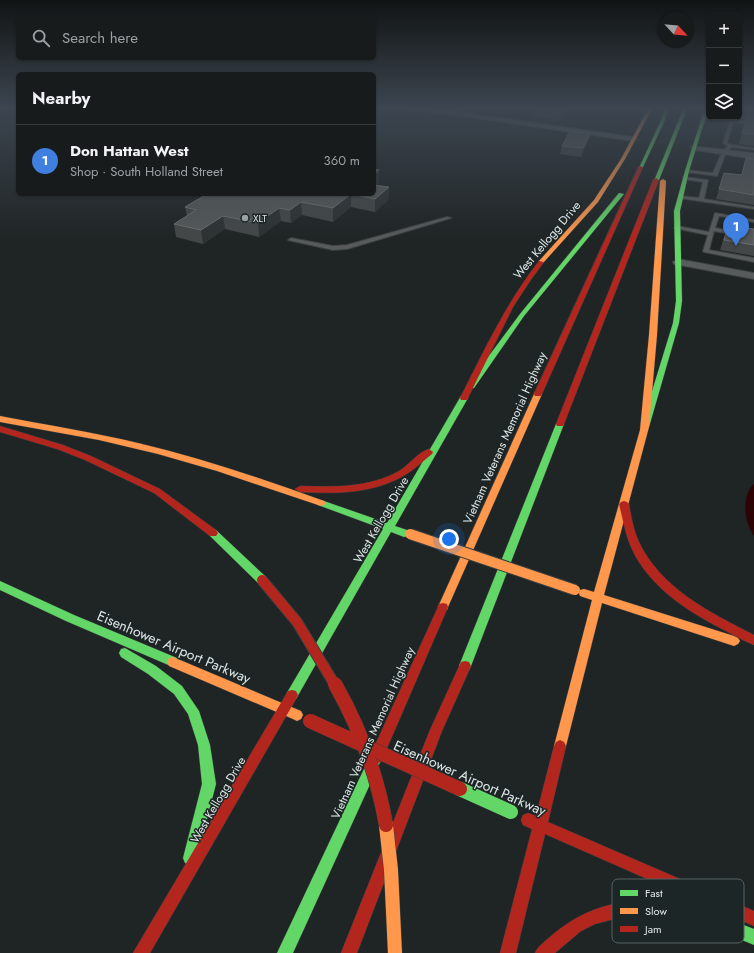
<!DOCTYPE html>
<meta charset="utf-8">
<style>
:root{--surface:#171b1b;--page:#242828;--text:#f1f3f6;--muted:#9ea1a3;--line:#36393a;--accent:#db2777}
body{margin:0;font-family:Jost,sans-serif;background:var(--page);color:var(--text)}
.controls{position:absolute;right:12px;top:12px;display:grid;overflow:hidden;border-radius:6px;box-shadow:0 1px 3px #0004}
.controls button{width:36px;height:36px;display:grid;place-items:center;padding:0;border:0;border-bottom:1px solid var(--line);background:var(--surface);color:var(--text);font:20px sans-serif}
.compass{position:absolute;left:658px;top:12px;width:36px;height:36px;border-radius:50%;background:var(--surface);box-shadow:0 1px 3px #0004;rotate:116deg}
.you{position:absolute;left:449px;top:539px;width:14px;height:14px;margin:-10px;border:3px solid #fff;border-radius:50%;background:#1a73e8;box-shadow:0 0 0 6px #1a73e833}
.badge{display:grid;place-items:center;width:26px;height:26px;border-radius:50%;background:var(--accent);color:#fff;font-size:13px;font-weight:700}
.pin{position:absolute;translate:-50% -33px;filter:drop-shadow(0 1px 2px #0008)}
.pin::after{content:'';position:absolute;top:21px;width:14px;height:12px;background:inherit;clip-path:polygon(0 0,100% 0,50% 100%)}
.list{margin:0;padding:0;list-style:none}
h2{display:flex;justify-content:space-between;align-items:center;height:52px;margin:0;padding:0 16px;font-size:17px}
h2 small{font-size:13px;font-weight:400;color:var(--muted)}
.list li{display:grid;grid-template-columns:26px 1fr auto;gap:12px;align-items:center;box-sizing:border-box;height:72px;padding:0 16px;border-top:1px solid var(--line)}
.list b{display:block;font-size:15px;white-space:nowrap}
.list p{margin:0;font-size:13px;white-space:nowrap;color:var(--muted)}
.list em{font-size:13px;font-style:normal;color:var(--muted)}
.icon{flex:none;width:22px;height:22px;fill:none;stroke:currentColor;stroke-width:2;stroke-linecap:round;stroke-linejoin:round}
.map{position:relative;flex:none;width:754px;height:953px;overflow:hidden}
.search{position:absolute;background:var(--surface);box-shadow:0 1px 3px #0004;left:16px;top:16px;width:360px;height:44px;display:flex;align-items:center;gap:10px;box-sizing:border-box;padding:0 14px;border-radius:6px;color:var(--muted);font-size:15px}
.panel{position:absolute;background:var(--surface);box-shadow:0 1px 3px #0004;left:16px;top:72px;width:360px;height:124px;border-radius:6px}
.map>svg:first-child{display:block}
</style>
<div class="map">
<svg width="754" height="953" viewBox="0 0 754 953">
<rect width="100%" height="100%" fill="#1f2424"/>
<path fill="#2e0303" d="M 754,484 L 754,536 C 744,523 741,495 754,484 Z"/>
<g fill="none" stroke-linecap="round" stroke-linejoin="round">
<defs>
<path id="lane" d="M 703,116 L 754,123 L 754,125 L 733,122 L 727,143 L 732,145 L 754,148 L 754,150 L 732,147 L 726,153 L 717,176 L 685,172 L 685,171 L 687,170 L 713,173 L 722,152 L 728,146 L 723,143 L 730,122 L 704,118 Z
M 685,177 L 708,180 L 704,199 L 754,207 L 754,209 L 679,198 L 679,197 L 681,196 L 699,198 L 703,182 L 683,179 L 683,177 Z
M 715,213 L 754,220 L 754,222 L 719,216 L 715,228 L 754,234 L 754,238 L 714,231 L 709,250 L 754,258 L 754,262 L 704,252 L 703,251 L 708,235 L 674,228 L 677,226 L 709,232 Z
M 447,217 L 451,218 L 347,249 L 333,250 L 288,240 L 291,238 L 333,246 L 347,245 Z"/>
<path id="street" d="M 407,107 L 424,107 L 633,137 L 637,139 L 633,141 L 411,109 Z
M 692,146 L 754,153 L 754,159 L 695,150 L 691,148 Z
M 678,259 L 754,273 L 754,279 L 674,264 L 673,262 Z"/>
<path id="fast" d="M 665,107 L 669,107 L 665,120 L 643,167 L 639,168 L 661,120 Z
M 684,107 L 688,107 L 659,180 L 654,181 Z
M 705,107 L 709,107 L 689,171 L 680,211 L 682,301 L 679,323 L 649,427 L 645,430 L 641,427 L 673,323 L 676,301 L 674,211 L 685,171 Z
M 619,193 L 624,194 L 524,316 L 474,388 L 468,388 L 467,386 L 468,384 L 520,314 Z
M 461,396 L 467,396 L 468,398 L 395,526 L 407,530 L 409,533 L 407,536 L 404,537 L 391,532 L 296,699 L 292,700 L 288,699 L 286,695 L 288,691 L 383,529 L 318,505 L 316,503 L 318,501 L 321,500 L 387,523 Z
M 560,421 L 564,424 L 471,666 L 469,670 L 465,671 L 461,670 L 459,666 L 556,424 Z
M 213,529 L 216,530 L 266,577 L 267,580 L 266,583 L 262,584 L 258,583 L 210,536 L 208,533 L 210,530 Z
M 0,581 L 74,615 L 177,658 L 179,662 L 177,666 L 173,667 L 66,621 L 0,590 Z
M 125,648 L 156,666 L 182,686 L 199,711 L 210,745 L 216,784 L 197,858 L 195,863 L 190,865 L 185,863 L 183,858 L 202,784 L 198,745 L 188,714 L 174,694 L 148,674 L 121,657 L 119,653 L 121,649 Z
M 376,752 L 381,754 L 382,758 L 293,953 L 277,953 L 371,754 Z
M 699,908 L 754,929 L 754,945 L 694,920 L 692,915 L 694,910 Z"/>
<path id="slow" d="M 649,107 L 653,107 L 625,159 L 598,202 L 543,263 L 539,263 L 539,261 L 594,200 L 621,159 Z
M 663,179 L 666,181 L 657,335 L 649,427 L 604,595 L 734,636 L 738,638 L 740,641 L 738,644 L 734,646 L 602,603 L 566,746 L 564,750 L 560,752 L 556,750 L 554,746 L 592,600 L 580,596 L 579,593 L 580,590 L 584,589 L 594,592 L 640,430 L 649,335 L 660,181 Z
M 535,392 L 541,392 L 542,394 L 448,607 L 447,610 L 443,611 L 439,610 L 438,607 Z
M 0,416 C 46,425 92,432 138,443 C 201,458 263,479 324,501 L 326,503 L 324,505 L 321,506 L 217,471 L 158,454 L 99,440 L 0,422 Z
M 173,657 L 301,711 L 303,715 L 301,719 L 297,721 L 293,719 L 169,666 L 167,662 L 169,658 Z"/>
<path id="jam" d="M 639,166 L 643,167 L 542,394 L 541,396 L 535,396 L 534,394 Z
M 656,178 L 659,180 L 564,424 L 563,426 L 557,426 L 556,424 L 653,180 Z
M 539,261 L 544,262 L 530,281 L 513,307 L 468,398 L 467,400 L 461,400 L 460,398 C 484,351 506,303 539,261 Z
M 0,426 L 63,445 L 91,456 L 160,489 L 216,530 L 218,533 L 216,536 L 210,536 L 154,493 L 85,460 L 57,449 L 0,432 Z
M 429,449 L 433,452 L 432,454 C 423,461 415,469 405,475 C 373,494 336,494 300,492 L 295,489 L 300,486 C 334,487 369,488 399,471 C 409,465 418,452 429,449 Z
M 624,501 L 627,502 L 629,504 C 631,516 633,528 638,540 C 660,588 709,612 754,635 L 754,645 C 744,641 734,635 724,630 C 691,613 659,593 639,562 C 627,544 624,524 619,504 L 621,502 Z
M 443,603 L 447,604 L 448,607 L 381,762 L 376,764 L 371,762 L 370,758 L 371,754 L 438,607 L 439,604 Z
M 465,661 L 469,662 L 471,666 L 442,731 L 357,953 L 341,953 L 430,730 L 461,662 Z
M 292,690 L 296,691 L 298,695 L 296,699 L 150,953 L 133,953 L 288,691 Z
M 560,740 L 564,742 L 566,746 L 548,822 L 754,911 L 754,926 L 545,834 L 516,953 L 500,953 L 532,829 L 523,825 L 521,820 L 523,815 L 528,813 L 536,816 L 554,746 L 556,742 Z
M 636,901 C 657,901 685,902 704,910 L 706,915 L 704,920 L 699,922 L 651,916 L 622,917 L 595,924 L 581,931 L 555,953 L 535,953 C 538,946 544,942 550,937 C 575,915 603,903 636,901 Z"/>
</defs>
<use href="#lane" stroke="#3c4040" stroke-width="2"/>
<use href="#street" stroke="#3c4040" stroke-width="2"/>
<use href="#fast" stroke="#3c4040" stroke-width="1"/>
<use href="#slow" stroke="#3c4040" stroke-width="1"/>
<use href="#jam" stroke="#3c4040" stroke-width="1"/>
<use href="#lane" fill="#585b5b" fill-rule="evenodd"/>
<use href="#street" fill="#585b5b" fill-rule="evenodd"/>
<use href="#fast" fill="#63d668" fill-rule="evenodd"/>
<use href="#slow" fill="#ff974d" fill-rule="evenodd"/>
<use href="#jam" fill="#b3261e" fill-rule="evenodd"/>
<defs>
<path id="fast-bridge" d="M 460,789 L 511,812"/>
<path id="slow-bridge-far1" d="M 410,534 L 575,590"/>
<path id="slow-bridge" d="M 386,825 L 391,870 L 395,953"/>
<path id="jam-bridge-far1" d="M 262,580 L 297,622 L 335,685"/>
<path id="jam-bridge" d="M 335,684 C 360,728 377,774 386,825
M 310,721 L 460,789"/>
</defs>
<use href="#fast-bridge" stroke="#3c4040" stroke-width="15" stroke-linecap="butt"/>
<use href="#slow-bridge-far1" stroke="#3c4040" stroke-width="12" stroke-linecap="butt"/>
<use href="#slow-bridge" stroke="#3c4040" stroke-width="15" stroke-linecap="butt"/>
<use href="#jam-bridge-far1" stroke="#3c4040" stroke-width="12" stroke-linecap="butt"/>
<use href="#jam-bridge" stroke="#3c4040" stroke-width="15" stroke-linecap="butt"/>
<use href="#fast-bridge" stroke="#63d668" stroke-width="14"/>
<use href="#slow-bridge-far1" stroke="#ff974d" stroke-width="10"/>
<use href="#slow-bridge" stroke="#ff974d" stroke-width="14"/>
<use href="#jam-bridge-far1" stroke="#b3261e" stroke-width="10"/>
<use href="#jam-bridge" stroke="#b3261e" stroke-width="14"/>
</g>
<path fill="#434747" d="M 536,107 L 570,107 L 570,109 L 560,120 L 534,116 L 535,108 Z
M 739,107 L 754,107 L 754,146 L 739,144 L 746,119 L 732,117 L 739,117 Z
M 590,134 L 588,142 L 581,157 L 560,154 L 562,146 Z
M 746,158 L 754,159 L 754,205 L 716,199 L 724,173 L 741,175 Z
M 379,170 L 379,183 L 376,185 L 389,187 L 388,200 L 375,212 L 351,207 L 333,222 L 302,215 L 291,223 L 281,221 L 259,237 L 225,229 L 203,244 L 176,237 L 174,224 L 187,216 L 185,207 Z
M 728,225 L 754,229 L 754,256 L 720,250 Z"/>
<path fill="#2d3232" d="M 566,107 L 570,107 L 570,109 L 560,120 L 561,111 Z
M 590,134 L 588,142 L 581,157 L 583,148 Z
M 379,170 L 379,183 L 374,187 L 374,174 Z
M 389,187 L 388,200 L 375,212 L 375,199 Z
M 351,194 L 351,207 L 333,222 L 333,208 Z
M 301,202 L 302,215 L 291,223 L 290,210 Z
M 279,208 L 281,221 L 259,237 L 258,223 Z
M 223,216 L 225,229 L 203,244 L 201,230 Z"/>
<path fill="#545858" stroke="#6a6e6e" d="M 536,107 L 566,107 L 561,111 L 535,108 Z
M 739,107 L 754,107 L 754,111 L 749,111 L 750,109 L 739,108 Z
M 748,115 L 754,116 L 754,135 L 742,133 Z
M 570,131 L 590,134 L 583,148 L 562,146 Z
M 746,158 L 754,159 L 754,195 L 719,189 L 724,173 L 742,175 Z
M 374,169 L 379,170 L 374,174 Z
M 374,185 L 389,187 L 375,199 L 351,194 L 333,208 L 301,202 L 290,210 L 279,208 L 258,223 L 223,216 L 201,230 L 174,224 L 196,210 L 185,207 L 207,194 L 374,194 Z
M 728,225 L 754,229 L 754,245 L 724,240 Z"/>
<linearGradient id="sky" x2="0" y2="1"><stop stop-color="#111414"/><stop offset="0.45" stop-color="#3c4550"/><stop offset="1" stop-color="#3c4550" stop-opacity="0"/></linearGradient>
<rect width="754" height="240" fill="url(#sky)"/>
<circle fill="#9ca2a2" stroke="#1d2626" stroke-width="1.5" cx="245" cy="218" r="4"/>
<g text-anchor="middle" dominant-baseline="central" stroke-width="3" stroke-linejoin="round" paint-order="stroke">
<g font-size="10" fill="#e0e6e6" stroke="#1d2626" text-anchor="start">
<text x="253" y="218">XLT</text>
</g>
<g font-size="12" fill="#e0e6e6" stroke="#1d2626">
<text transform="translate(547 240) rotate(-50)">West Kellogg Drive</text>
<text transform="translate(505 438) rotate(-66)">Vietnam Veterans Memorial Highway</text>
<text transform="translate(381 520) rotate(-60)">West Kellogg Drive</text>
<text transform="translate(373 733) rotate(-66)">Vietnam Veterans Memorial Highway</text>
<text transform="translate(218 800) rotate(-60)">West Kellogg Drive</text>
</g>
<g font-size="14" fill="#e0e6e6" stroke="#1d2626">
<text transform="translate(174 647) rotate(23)">Eisenhower Airport Parkway</text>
<text transform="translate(470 778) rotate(24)">Eisenhower Airport Parkway</text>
</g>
</g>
<rect x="612" y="879" width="132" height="64" rx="6" fill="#1d2626" stroke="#586060" stroke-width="1"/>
<rect x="620" y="890" width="18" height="6" fill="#63d668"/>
<rect x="620" y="908" width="18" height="6" fill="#ff974d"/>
<rect x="620" y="926" width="18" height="6" fill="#b3261e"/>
<g font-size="11" fill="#e0e6e6">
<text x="645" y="897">Fast</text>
<text x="645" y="915">Slow</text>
<text x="645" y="933">Jam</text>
</g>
</svg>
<div class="controls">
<button>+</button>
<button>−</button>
<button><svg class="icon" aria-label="layers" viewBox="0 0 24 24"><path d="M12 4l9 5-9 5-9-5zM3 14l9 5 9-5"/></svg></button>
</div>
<svg class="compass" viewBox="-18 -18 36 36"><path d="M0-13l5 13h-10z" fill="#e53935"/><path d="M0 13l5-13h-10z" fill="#9ea1a3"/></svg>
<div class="you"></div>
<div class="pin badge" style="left:736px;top:246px;background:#3f7fe0">1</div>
<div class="search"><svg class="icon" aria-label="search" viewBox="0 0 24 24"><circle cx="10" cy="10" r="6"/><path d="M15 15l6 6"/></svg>Search here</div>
<section class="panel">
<h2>Nearby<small></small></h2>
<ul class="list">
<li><span class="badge" style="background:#3f7fe0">1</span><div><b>Don Hattan West</b><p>Shop · South Holland Street</p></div><em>360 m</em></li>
</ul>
</section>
</div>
